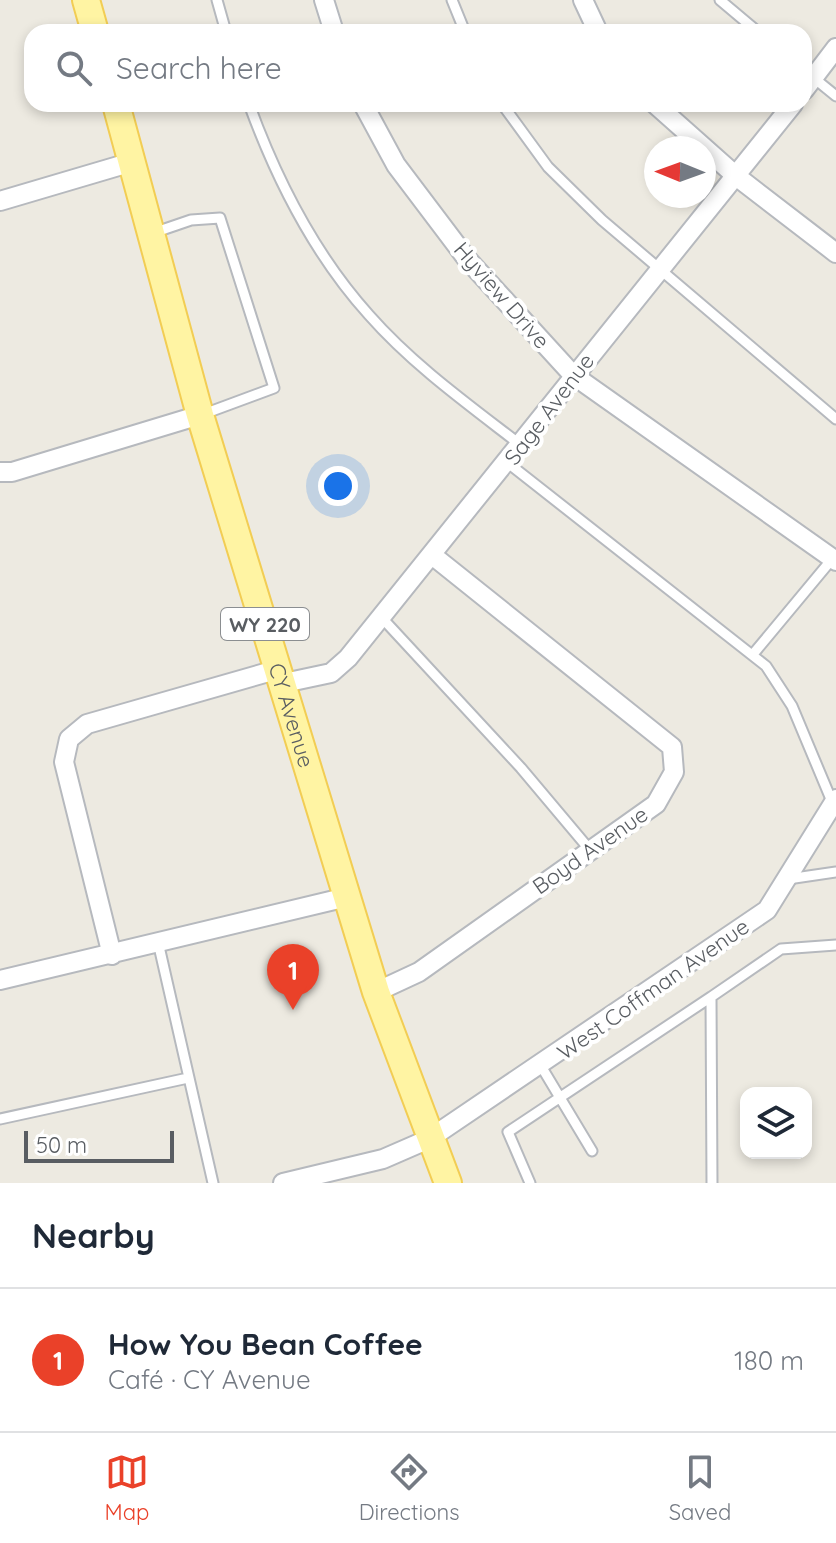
<!DOCTYPE html>
<meta charset="utf-8">
<style>
:root{--surface:#fff;--page:#f2f2f3;--text:#1f2937;--muted:#747a83;--line:#e0e1e3;--accent:#ea4129}
body{margin:0;font-family:Quicksand,sans-serif;background:var(--page);color:var(--text)}
.controls{position:absolute;right:24px;bottom:24px;display:grid;overflow:hidden;border-radius:16px;box-shadow:0 4px 12px #0003}
.controls button{width:72px;height:72px;display:grid;place-items:center;padding:0;border:0;border-bottom:2px solid var(--line);background:var(--surface);color:var(--text);font:40px sans-serif}
.compass{position:absolute;left:644px;top:136px;width:72px;height:72px;border-radius:50%;background:var(--surface);box-shadow:0 4px 12px #0003;rotate:271deg}
.scale{position:absolute;left:24px;bottom:20px;width:150px;box-sizing:border-box;padding-left:8px;border:4px solid #595d62;border-top:0;font-size:22px;line-height:28px;white-space:nowrap;color:#595d62;-webkit-text-stroke:6px #fff;paint-order:stroke}
.you{position:absolute;left:338px;top:486px;width:28px;height:28px;margin:-20px;border:6px solid #fff;border-radius:50%;background:#1a73e8;box-shadow:0 0 0 12px #1a73e833}
.badge{display:grid;place-items:center;width:52px;height:52px;border-radius:50%;background:var(--accent);color:#fff;font-size:26px;font-weight:700}
.pin{position:absolute;translate:-50% -66px;filter:drop-shadow(0 2px 4px #0008)}
.pin::after{content:'';position:absolute;top:42px;width:28px;height:24px;background:inherit;clip-path:polygon(0 0,100% 0,50% 100%)}
.list{margin:0;padding:0;list-style:none}
h2{display:flex;justify-content:space-between;align-items:center;height:104px;margin:0;padding:0 32px;font-size:34px}
h2 small{font-size:26px;font-weight:400;color:var(--muted)}
.list li{display:grid;grid-template-columns:52px 1fr auto;gap:24px;align-items:center;box-sizing:border-box;height:144px;padding:0 32px;border-top:2px solid var(--line)}
.list b{display:block;font-size:30px;white-space:nowrap}
.list p{margin:0;font-size:26px;white-space:nowrap;color:var(--muted)}
.list em{font-size:26px;font-style:normal;color:var(--muted)}
.icon{flex:none;width:44px;height:44px;fill:none;stroke:currentColor;stroke-width:2;stroke-linecap:round;stroke-linejoin:round}
.map{position:relative;flex:none;width:836px;height:1183px;overflow:hidden}
.search{position:absolute;background:var(--surface);box-shadow:0 4px 12px #0003;left:24px;right:24px;top:24px;height:88px;display:flex;align-items:center;gap:20px;box-sizing:border-box;padding:0 28px;border-radius:24px;color:var(--muted);font-size:30px}
.sheet{height:248px;background:var(--surface)}
nav{display:flex;justify-content:space-around;align-items:center;box-sizing:border-box;height:112px;border-top:2px solid var(--line);background:var(--surface);font-size:22px;color:var(--muted)}
nav a{display:grid;justify-items:center;gap:4px}
nav .on{color:var(--accent)}
.map>svg:first-child{display:block}
</style>
<div class="map">
<svg width="836" height="1183" viewBox="0 0 836 1183">
<rect width="100%" height="100%" fill="#edeae1"/>
<g fill="none" stroke-linecap="round" stroke-linejoin="round">
<defs>
<path id="service" d="M 217,0 L 226,32
M 452,0 L 465,32
M 720,0 L 758,32
M 804,70 L 836,96
M 249,104 C 277,181 314,254 369,315 C 413,365 469,405 522,446
M 502,104 L 548,167 L 602,220 L 836,419
M 153,233 L 191,220 L 220,218 L 274,388 L 201,415
M 508,463 L 766,666 L 792,706 L 833,804
M 383,619 L 521,768 L 590,850
M 754,653 L 833,558
M 788,879 L 836,872
M 158,942 L 213,1183
M 541,1066 L 592,1151
M 0,1119 L 188,1078
M 530,1183 L 508,1132 L 711,997
M 712,1183 L 711,997 L 781,949 L 836,945"/>
<path id="minor" d="M 324,0 L 334,32
M 583,0 L 598,32
M 804,90 L 836,48
M 363,104 L 396,165 L 467,259 L 573,375 L 836,561
M 655,104 L 736,176 L 836,253
M 0,201 L 132,162
M 0,472 L 12,472 L 200,415
M 284,683 L 331,673 L 348,658 L 793,104
M 112,955 L 64,762 L 69,739 L 87,724 L 279,669
M 0,980 L 347,897
M 376,992 L 419,972 L 656,804 L 674,772 L 672,747 L 432,555
M 283,1183 L 383,1159 L 429,1139 L 767,910 L 836,799"/>
<g id="primary">
<path d="M 86,0 L 95,32"/>
<path id="s1" d="M 116,104 L 200,415 L 376,992 L 448,1183"/>
</g>
</defs>
<use href="#service" stroke="#b6b9be" stroke-width="13"/>
<use href="#minor" stroke="#b6b9be" stroke-width="22"/>
<use href="#primary" stroke="#f2cd54" stroke-width="30"/>
<use href="#service" stroke="#fff" stroke-width="9"/>
<use href="#minor" stroke="#fff" stroke-width="18"/>
<use href="#primary" stroke="#fff4a3" stroke-width="26"/>
</g>
<g text-anchor="middle" dominant-baseline="central" stroke-width="8" stroke-linejoin="round" paint-order="stroke">
<rect fill="#fff" stroke="#8b8e91" stroke-width="2" x="221" y="608" width="88" height="32" rx="6"/>
<g font-size="20" font-weight="bold" fill="#595d62">
<text x="265" y="624">WY 220</text>
</g>
<g font-size="22" fill="#595d62" stroke="#fff">
<text transform="translate(502 295) rotate(49)">Hyview Drive</text>
<text transform="translate(549 409) rotate(-53)">Sage Avenue</text>
<text stroke="none"><textPath href="#s1" startOffset="636">CY Avenue</textPath></text>
<text transform="translate(590 850) rotate(-35)">Boyd Avenue</text>
<text transform="translate(653 989) rotate(-35)">West Coffman Avenue</text>
</g>
</g>
</svg>
<div class="controls">
<button><svg class="icon" aria-label="layers" viewBox="0 0 24 24"><path d="M12 4l9 5-9 5-9-5zM3 14l9 5 9-5"/></svg></button>
</div>
<svg class="compass" viewBox="-18 -18 36 36"><path d="M0-13l5 13h-10z" fill="#e53935"/><path d="M0 13l5-13h-10z" fill="#747a83"/></svg>
<div class="scale">50 m</div>
<div class="you"></div>
<div class="pin badge" style="left:293px;top:1010px">1</div>
<div class="search"><svg class="icon" aria-label="search" viewBox="0 0 24 24"><circle cx="10" cy="10" r="6"/><path d="M15 15l6 6"/></svg>Search here</div>
</div>
<section class="sheet">
<h2>Nearby<small></small></h2>
<ul class="list">
<li><span class="badge">1</span><div><b>How You Bean Coffee</b><p>Café · CY Avenue</p></div><em>180 m</em></li>
</ul>
</section>
<nav>
<a class="on"><svg class="icon" aria-label="map" viewBox="0 0 24 24"><path d="M3 6l6-2 6 2 6-2v14l-6 2-6-2-6 2zM9 4v14M15 6v14"/></svg>Map</a>
<a><svg class="icon" aria-label="directions" viewBox="0 0 24 24"><path d="M12 3l9 9-9 9-9-9zM9 14v-3h6M13 9l2 2-2 2"/></svg>Directions</a>
<a><svg class="icon" aria-label="saved" viewBox="0 0 24 24"><path d="M7 4h10v16l-5-4-5 4z"/></svg>Saved</a>
</nav>
